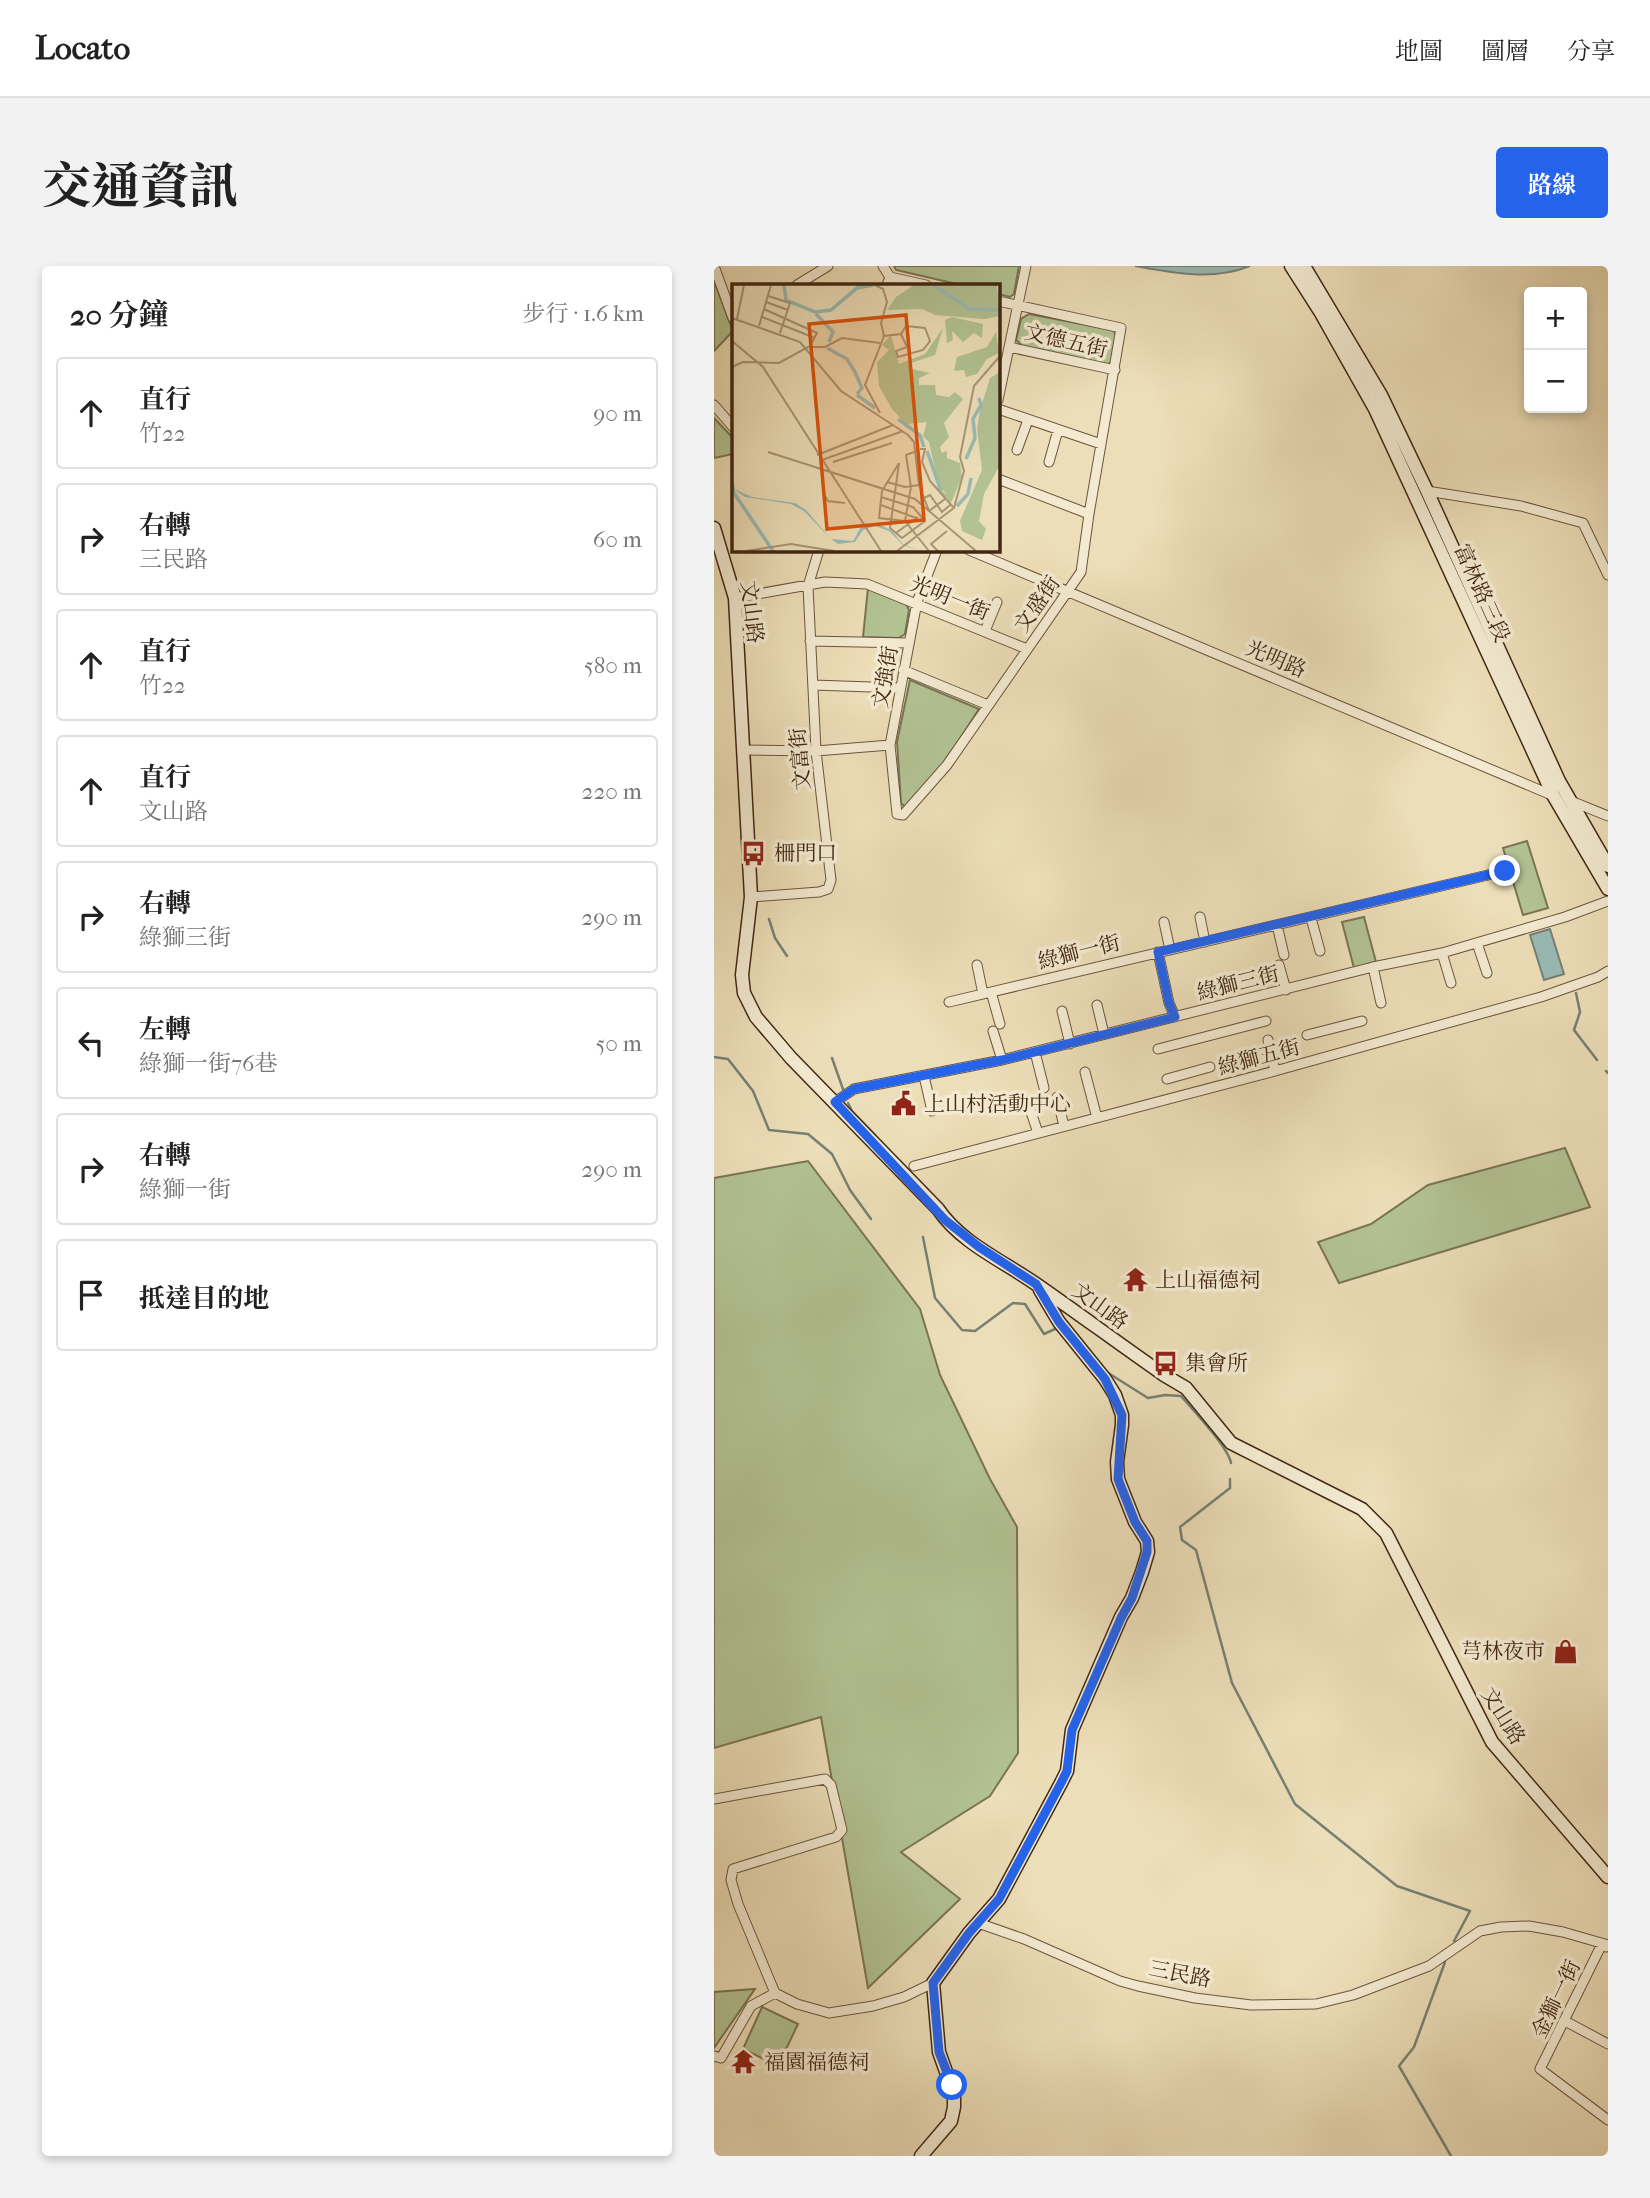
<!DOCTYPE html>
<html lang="zh-TW">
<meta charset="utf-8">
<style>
:root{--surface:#fff;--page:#f2f2f2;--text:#222;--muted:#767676;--line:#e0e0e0;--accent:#2563eb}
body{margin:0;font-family:"IM FELL French Canon","Noto Serif TC",serif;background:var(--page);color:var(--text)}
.controls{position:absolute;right:21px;top:21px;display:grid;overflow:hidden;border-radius:7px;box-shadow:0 4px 10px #0003}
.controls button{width:63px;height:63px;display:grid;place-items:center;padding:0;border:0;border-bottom:2px solid var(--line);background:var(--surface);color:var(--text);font:35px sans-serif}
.stop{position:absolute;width:21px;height:21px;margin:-16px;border:5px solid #2563eb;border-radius:50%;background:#fff}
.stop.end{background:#2563eb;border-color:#fff;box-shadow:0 2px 7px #0008}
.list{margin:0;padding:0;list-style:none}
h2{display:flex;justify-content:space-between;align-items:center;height:91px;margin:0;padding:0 28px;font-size:30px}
h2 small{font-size:23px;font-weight:400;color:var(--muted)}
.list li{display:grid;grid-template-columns:46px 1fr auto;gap:21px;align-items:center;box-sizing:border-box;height:112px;margin:0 14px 14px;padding:0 14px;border:2px solid var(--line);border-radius:7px}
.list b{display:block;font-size:26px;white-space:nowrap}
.list p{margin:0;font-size:23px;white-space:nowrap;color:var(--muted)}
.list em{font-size:23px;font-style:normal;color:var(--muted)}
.icon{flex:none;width:38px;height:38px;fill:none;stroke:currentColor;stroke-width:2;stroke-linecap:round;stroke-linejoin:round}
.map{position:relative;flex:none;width:894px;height:1890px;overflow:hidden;border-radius:7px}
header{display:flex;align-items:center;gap:42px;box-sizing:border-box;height:98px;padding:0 35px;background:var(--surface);border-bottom:2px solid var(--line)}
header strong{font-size:33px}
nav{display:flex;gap:38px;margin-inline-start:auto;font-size:24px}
.intro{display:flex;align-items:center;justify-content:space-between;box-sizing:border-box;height:168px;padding:0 42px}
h1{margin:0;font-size:49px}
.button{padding:18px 32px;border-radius:7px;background:var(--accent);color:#fff;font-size:24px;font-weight:700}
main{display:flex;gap:42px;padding:0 42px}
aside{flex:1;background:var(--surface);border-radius:7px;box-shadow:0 4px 10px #0003}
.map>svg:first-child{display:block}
</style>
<header>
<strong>Locato</strong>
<nav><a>地圖</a><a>圖層</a><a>分享</a></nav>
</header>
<div class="intro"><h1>交通資訊</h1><a class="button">路線</a></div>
<main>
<aside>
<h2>20 分鐘<small>步行 · 1.6 km</small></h2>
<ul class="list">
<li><svg class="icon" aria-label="ahead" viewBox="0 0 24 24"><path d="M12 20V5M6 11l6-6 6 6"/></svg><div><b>直行</b><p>竹22</p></div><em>90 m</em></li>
<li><svg class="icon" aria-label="right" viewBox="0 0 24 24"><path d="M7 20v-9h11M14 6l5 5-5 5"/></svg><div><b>右轉</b><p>三民路</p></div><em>60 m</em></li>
<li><svg class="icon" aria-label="ahead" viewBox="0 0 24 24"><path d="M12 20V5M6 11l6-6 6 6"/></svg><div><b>直行</b><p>竹22</p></div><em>580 m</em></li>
<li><svg class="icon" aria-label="ahead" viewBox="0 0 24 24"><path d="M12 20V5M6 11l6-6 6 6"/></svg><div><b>直行</b><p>文山路</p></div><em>220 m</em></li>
<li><svg class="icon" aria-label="right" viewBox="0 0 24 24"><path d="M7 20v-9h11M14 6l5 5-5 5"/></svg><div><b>右轉</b><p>綠獅三街</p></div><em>290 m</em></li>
<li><svg class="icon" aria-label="left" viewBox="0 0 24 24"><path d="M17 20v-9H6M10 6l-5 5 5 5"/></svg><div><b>左轉</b><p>綠獅一街76巷</p></div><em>50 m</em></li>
<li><svg class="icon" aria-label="right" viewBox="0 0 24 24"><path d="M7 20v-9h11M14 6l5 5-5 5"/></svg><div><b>右轉</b><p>綠獅一街</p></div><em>290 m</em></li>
<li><svg class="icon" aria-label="arrive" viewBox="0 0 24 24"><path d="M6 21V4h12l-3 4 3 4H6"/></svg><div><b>抵達目的地</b></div></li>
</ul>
</aside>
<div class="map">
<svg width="894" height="1890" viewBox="0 0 894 1890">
<rect width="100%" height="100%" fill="#ecdeb8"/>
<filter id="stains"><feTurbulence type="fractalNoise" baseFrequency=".00286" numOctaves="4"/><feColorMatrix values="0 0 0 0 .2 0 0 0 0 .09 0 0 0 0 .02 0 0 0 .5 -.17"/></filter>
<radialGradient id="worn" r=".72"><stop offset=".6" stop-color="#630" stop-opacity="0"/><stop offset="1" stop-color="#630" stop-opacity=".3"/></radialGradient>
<path fill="#b2c293" stroke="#7a7453" stroke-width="2" d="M 180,0 L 305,0 L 300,28 L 296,31 L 284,28 L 284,19 L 247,19 L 182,4 Z
M 0,15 L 19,65 L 0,85 Z
M 315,48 L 399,64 L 403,71 L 400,94 L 393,99 L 308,80 L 302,74 L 307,53 Z
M 0,152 L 19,172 L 19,188 L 0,192 Z
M 154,322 L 192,338 L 195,344 L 191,368 L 185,372 L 149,371 Z
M 196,414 L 265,443 L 233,493 L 191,541 L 187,537 L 183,476 Z
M 813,575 L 834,642 L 809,649 L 789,582 Z
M 650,651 L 662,696 L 640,702 L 628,656 Z
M 851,882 L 876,941 L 625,1017 L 604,976 L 657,958 L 714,919 Z
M 94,895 L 206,1043 L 226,1109 L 276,1213 L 303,1261 L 304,1487 L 276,1530 L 187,1586 L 246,1633 L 154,1722 L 107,1451 L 0,1482 L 0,912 Z
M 41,1723 L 0,1782 L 0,1726 Z
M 48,1741 L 84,1758 L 64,1800 L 29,1783 Z"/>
<path fill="#99bbb4" stroke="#768074" stroke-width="2" d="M 421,0 L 536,0 C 499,15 459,7 421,0 Z
M 836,663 L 850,708 L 830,714 L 816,669 Z"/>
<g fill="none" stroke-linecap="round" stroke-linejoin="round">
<path stroke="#768074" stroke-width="2.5" d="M 55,653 L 61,672 L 73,690
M 862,727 L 866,746 L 860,764 L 883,794
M 0,791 L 14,793 L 39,825 L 55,864 L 94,868 L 118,888 L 136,924 L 157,953
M 118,792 L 130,826
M 892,805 L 894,807
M 134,837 L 138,845 L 161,869
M 209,971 L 221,1032 L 248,1064 L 261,1065 L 299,1037 L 311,1038 L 330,1068 L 341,1063
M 391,1105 L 434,1132 L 451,1129 L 467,1130 C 479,1144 514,1181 517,1197
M 516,1213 L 516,1222 L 466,1261 L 468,1274 L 482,1284 L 518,1417 L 581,1538 L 683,1620 L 756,1645 L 740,1675
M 731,1696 L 700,1781 L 685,1800 L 737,1890"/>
<defs>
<path id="street" d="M 0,0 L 19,52
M 169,0 L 176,11 L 173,19
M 176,11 L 212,19
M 83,19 L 114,0
M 295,81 L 401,104
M 284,134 L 312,0
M 0,139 L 19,161
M 284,143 L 387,178
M 303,184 L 314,154
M 335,196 L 344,164
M 284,213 L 375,248
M 713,225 L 807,240 L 869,257 L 894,309
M 223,284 L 203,336 L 176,479 L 183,548 L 189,549 L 233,499 L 367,306 L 375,248 L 407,62 L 284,35
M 255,284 L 840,530
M 21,332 L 111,316 L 153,318 L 313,383
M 271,365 L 283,336
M 96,375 L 194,377
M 189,404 L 274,439
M 99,419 L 186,422
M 29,484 L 102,485 L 176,479
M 857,535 L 894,550
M 37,631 L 105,626 L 114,623 L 117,614 L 102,485 L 94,320 L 105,284
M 486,651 L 491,676
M 597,652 L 606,685
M 450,656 L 456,684
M 563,659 L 570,689
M 763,677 L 773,707
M 444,686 L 455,737 L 461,751
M 728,687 L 737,717
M 263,699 L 269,728
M 565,699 L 572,724
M 659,701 L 667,737
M 277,726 L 286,758
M 235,736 L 791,605
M 383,739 L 390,768
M 348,745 L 356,778
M 279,765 L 288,794
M 593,769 L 648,755
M 554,774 L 561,805
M 444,783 L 552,755
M 321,786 L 330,822
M 371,806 L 383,852
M 210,810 L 218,845
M 453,813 L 496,801
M 343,831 L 350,860
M 313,834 L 324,867
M 121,836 L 140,823 L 288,794 L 659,701 L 728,687 L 851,651 L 894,635
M 200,900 L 561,805 L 827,731 L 884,711 L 894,705
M 0,1533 L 111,1513 L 117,1519 L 128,1564 L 122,1571 L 19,1603 L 17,1614 L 24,1638 L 61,1727 L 83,1738 L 115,1747 L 159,1740 L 190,1731 L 219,1717
M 264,1657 L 310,1673 L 406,1715 L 424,1720 L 481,1732 L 537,1739 L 602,1738 L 639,1729 L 715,1700 L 766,1665 L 787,1661 L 815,1660 L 849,1666 L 894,1679
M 892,1681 L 888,1678 L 826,1803 L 894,1854
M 851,1755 L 894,1778
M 0,1790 L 7,1792 L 37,1740 L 61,1727"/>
<path id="secondary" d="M 577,0 L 607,47 L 661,143 L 839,529 L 894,623
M 590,0 L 667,129 L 713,225 L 845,515 L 894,600
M 0,262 L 21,332 L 37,631 L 28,709 L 30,727 L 42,751 L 77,792 L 224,943 C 247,977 289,995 322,1018 C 365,1048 407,1079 450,1109 L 472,1122 L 517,1177 L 648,1243 L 672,1267 L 778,1476 L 894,1611
M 207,1890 L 237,1855 L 240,1841 L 240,1828 L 225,1786 L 219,1717 L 255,1667 L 285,1633 L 347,1517 L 353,1505 L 358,1464 L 407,1351 L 418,1332 L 428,1306 L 434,1286 L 433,1275 L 421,1256 L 404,1213 L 403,1196 L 408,1159 L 408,1149 L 401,1129 L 391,1113 L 345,1056 L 326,1024"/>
</defs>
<use href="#street" stroke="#6c553c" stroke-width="11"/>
<use href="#secondary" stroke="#422713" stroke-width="15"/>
<use href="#street" stroke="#f3ead1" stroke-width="9"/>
<use href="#secondary" stroke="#f3ead1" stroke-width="12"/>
</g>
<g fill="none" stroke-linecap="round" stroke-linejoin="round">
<path stroke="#2563eb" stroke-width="9" d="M 238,1819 L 225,1786 L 219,1717 L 255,1667 L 285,1633 L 347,1517 L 353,1505 L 358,1464 L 407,1352 L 418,1332 L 433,1286 L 433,1275 L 421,1256 L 404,1213 L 408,1149 L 391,1113 L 345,1056 L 322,1018 L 265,981 L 231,954 L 121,836 L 140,823 L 288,794 L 461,751 L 455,737 L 444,686 L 791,605"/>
</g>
<defs>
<symbol id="bus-bare" viewBox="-9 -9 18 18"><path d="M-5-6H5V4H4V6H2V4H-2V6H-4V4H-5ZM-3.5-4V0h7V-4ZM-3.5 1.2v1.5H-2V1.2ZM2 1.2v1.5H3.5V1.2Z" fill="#8f2418" stroke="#f3ead1" stroke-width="2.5" paint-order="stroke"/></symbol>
<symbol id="civic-bare" viewBox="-9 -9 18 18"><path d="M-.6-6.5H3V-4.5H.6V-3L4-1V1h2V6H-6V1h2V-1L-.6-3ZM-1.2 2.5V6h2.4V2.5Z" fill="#8f2418" stroke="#f3ead1" stroke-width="2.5" paint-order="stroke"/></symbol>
<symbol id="temple-bare" viewBox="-9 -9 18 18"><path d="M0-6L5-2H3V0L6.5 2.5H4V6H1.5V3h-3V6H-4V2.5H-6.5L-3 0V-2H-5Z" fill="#8f2418" stroke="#f3ead1" stroke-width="2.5" paint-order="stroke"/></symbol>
<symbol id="shop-bare" viewBox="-9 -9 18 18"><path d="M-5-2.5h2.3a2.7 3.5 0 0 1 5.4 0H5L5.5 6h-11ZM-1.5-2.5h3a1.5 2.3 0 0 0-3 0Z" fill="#8f2418" stroke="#f3ead1" stroke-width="2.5" paint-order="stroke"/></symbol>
</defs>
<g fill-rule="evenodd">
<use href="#bus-bare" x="22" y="570" width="35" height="35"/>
<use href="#civic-bare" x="172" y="820" width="35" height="35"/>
<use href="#temple-bare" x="404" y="996" width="35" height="35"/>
<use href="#bus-bare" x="434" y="1080" width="35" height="35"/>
<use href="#shop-bare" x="834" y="1368" width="35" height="35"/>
<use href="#temple-bare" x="12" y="1778" width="35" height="35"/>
</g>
<g text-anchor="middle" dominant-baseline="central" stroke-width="7" stroke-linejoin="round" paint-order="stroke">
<g font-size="21" fill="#422713" stroke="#f3ead1">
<text transform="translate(352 75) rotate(13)">文德五街</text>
<text transform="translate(768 327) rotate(66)">富林路三段</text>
<text transform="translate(236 332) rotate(22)">光明一街</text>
<text transform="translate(323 338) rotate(-55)">文盛街</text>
<text transform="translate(38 346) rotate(83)">文山路</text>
<text transform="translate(562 393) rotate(23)">光明路</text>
<text transform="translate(171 411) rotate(-80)">文強街</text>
<text transform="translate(86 493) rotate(-95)">文富街</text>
<text transform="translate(365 686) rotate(-14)">綠獅一街</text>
<text transform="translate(524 717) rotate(-14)">綠獅三街</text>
<text transform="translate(545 791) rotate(-15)">綠獅五街</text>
<text transform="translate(386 1040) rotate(36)">文山路</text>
<text transform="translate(789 1450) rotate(58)">文山路</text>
<text transform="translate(466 1708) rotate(11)">三民路</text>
<text transform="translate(842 1733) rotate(-64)">金獅一街</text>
</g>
<g font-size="21" fill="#422713" stroke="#f3ead1" text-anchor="start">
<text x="60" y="587">柵門口</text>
<text x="210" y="838">上山村活動中心</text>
<text x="441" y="1014">上山福德祠</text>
<text x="471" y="1097">集會所</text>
<text x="831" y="1385" text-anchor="end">芎林夜市</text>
<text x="50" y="1796">福園福德祠</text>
</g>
</g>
<g transform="translate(18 18)">
<rect width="268" height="268" fill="#ecdeb8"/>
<path d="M 182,1 L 265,1 L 268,32 L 252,35 L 203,31 L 190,25 L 155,26 L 164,13 ZM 220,33 L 251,40 L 250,54 L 242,49 L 231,58 L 220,47 L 221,56 L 215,59 L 213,36 ZM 211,44 L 203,71 L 179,79 L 180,85 L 198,89 L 187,94 L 187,101 L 203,101 L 204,111 L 217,113 L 223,108 L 231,115 L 212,139 L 217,153 L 208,163 L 210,169 L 215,167 L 215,174 L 228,179 L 230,193 L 219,219 L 199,198 L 215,211 L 206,200 L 197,158 L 191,152 L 195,138 L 174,140 L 160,125 L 147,102 L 145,78 L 157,66 L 150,61 L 159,51 L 167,80 L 193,70 ZM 264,48 L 267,69 L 255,75 L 245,90 L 234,93 L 232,86 L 222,87 L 225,73 L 255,63 ZM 268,88 L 268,181 L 252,210 L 247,237 L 254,245 L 250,256 L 230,247 L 228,237 L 250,186 L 245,145 L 248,126 L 258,94 Z" fill="#b2c293"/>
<path d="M 0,204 L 20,213 L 63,219 L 74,226 L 99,255 L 121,257 L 129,243 L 148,241 L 159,246 L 171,260 L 188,267 L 171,261 L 157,247 L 143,242 L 131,246 L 123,258 L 106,260 L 99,255 L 72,227 L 59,220 L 13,213 Z" fill="#99bbb4"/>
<path fill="none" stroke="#99bbb4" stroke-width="3.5" d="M 52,1 L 54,16 L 83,28 L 99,26 L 125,4 L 141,1M 202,1 L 237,25 L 268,26M 84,30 L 101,48 L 97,58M 95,64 L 115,75 L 123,88 L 130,104 L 125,110M 125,111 L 143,124M 166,135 L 188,151 L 192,163M 195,167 L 209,207M 234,175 L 243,154 L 241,135 L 249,121 L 247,114M 0,197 L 2,209 L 41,267M 225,222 L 236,210 L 239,194"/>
<path fill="none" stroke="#a89576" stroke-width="2" d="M 143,1 L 151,5 L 155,18 L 149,39 L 152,52M 36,12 L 58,19 L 48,49M 34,18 L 56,26M 32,25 L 85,49 L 78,62M 30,33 L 83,54M 0,34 L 68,58 L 109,107 L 176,151 L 182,158 L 187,201 L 197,227 L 244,267M 5,35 L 12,1M 27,42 L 39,1M 0,57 L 31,83 L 149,267M 0,83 L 11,78 L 47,79 L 76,63 L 93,63 L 110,54 L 148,59M 148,129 L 133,101 L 152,52 L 169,50 L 174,42 L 193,44 L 198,57 L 191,66 L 166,73 L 164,67 L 175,63 L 169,50M 188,165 L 193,165 L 190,178 L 198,197 L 221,223M 36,168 L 183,215 L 197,227 L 213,215M 182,168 L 174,171 L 179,203 L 173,237 L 197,267M 85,171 L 161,141M 90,176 L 171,147M 101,178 L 160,159M 167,179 L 158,244 L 170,254 L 193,237M 167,179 L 150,207 L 147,234 L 173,237M 155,198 L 173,203 L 187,201M 91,209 L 96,217 L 113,219M 149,213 L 181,223 L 193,237M 192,214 L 198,211 L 210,228 L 218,221M 149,221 L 184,234M 164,249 L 186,233M 14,267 L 59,260 L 102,267M 165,267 L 222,224 L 232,187 L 228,173 L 242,102 L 268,72M 206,267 L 199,260 L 215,247"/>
<path fill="#d7540d" fill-opacity="0.15" stroke="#d7540d" stroke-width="3.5" d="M 174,31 L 192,236 L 95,245 L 77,40 Z"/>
<rect width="268" height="268" fill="none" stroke="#422713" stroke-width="3.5"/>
</g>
<rect width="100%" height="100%" filter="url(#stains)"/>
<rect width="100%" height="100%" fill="url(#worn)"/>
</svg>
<div class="controls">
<button>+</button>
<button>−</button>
</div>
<div class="stop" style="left:238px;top:1819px"></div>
<div class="stop end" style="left:791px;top:605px"></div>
</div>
</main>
